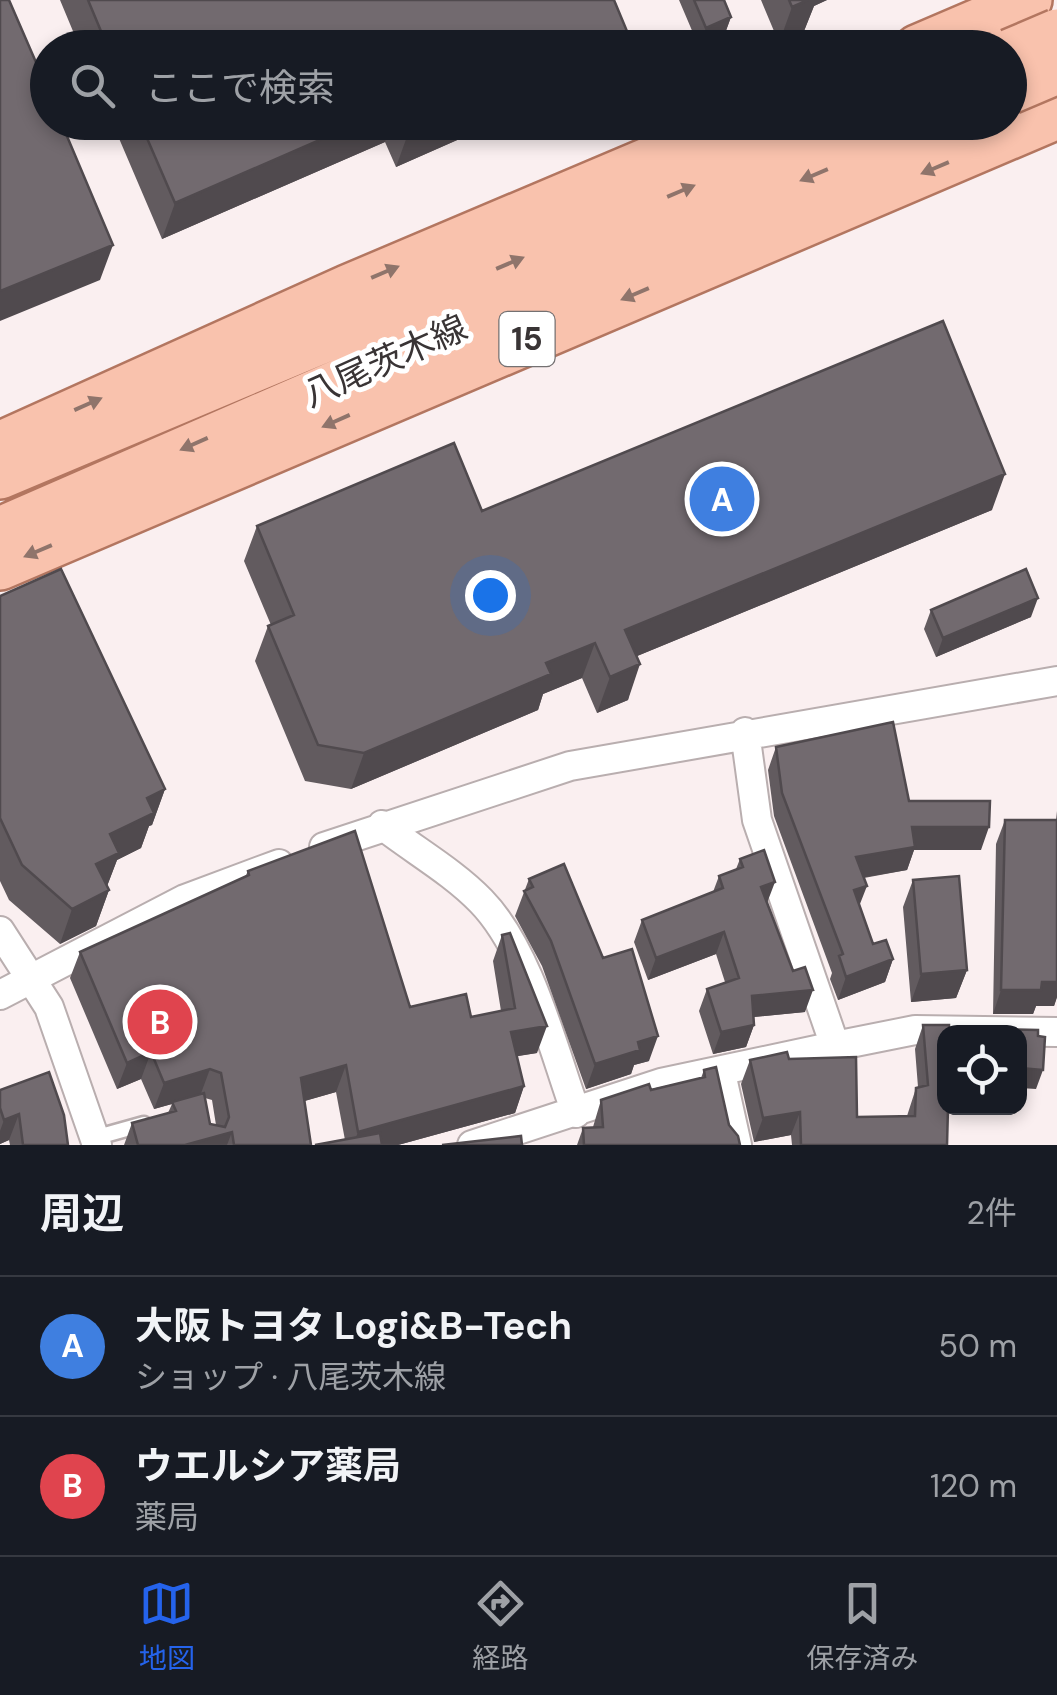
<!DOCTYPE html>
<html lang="ja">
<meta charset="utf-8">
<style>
:root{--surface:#171b24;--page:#20242c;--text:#f1f3f6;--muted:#9ea1a6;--line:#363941;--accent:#2563eb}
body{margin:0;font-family:"DM Sans","Noto Sans JP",sans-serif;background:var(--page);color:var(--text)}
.controls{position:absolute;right:30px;bottom:30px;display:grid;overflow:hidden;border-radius:20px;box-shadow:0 5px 15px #0003}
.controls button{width:90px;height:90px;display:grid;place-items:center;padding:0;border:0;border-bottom:2px solid var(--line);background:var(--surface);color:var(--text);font:50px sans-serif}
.you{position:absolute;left:490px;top:595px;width:35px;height:35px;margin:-25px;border:8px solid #fff;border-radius:50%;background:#1a73e8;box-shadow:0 0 0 15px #1a73e833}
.badge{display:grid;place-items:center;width:65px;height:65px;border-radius:50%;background:var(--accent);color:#fff;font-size:32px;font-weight:700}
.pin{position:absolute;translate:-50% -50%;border:5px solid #fff;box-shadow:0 2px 10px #0006}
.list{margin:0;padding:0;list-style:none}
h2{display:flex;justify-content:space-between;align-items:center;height:130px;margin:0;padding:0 40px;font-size:42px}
h2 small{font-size:32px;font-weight:400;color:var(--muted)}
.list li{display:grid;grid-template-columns:65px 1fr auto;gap:30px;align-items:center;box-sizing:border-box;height:140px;padding:0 40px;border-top:2px solid var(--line)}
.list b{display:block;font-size:38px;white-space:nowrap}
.list p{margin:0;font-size:32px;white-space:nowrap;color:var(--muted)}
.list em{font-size:32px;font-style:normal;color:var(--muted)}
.icon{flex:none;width:55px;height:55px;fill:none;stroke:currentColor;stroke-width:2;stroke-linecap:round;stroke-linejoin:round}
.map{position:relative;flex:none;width:1057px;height:1145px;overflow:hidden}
.search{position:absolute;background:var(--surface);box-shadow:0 5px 15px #0003;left:30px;right:30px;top:30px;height:110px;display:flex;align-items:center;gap:25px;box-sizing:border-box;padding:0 35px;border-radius:55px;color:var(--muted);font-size:38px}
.sheet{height:410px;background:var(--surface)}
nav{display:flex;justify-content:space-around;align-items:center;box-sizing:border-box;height:140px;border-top:2px solid var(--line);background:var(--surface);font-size:28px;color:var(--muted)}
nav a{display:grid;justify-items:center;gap:5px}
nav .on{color:var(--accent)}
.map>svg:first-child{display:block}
</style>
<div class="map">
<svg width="1057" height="1145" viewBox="0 0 1057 1145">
<rect width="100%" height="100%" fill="#faeff0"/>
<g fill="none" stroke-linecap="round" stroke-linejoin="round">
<defs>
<path id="service" d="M 94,1138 L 144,1124"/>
<path id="minor" d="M 745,732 L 757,820 L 835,1046
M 382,825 C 414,850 453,872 481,901 C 529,950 553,1049 576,1113
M 324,847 L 570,766 L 1057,681
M 0,931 L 49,1007 L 97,1145
M 0,995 L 185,899 L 279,864
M 721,1073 L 737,1145
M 472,1145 L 661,1083 L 835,1046 L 915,1030 L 1057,1032"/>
<path id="primary" d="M 1010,0 L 1036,83
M 917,48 L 1029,0
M 6,442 L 347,288 L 739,122
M 0,476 L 842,122
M 0,530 L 936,122
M 0,567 L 1057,116"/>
</defs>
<use href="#service" stroke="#b9aeaf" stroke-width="19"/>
<use href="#minor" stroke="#b9aeaf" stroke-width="32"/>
<use href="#primary" stroke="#b37660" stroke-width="50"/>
<use href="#service" stroke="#fff" stroke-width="14"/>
<use href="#minor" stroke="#fff" stroke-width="28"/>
<use href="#primary" stroke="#f9c2ad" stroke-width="45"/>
<defs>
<path id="primary-bridge" d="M 1010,52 L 1057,32
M 1010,91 L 1057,71"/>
</defs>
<use href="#primary-bridge" stroke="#b37660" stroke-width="50" stroke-linecap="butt"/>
<use href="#primary-bridge" stroke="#f9c2ad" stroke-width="45"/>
</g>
<path fill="#625b5f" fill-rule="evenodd" d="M 60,0 L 614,0 L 629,36 L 625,48 L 80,48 Z
M 679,0 L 724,0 L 731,17 L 724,36 L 699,47 Z
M 761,0 L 827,0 L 814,6 L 804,31 L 779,43 Z
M 112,122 L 498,122 L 396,167 L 385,142 L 162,239 Z
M 992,510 L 637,656 L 628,700 L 597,713 L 582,678 L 543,694 L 538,710 L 351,789 L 305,781 L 255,661 L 268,626 L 271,625 L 244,561 L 257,526 L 482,511 Z
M 0,596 L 165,789 L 152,825 L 149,826 L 141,848 L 117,860 L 107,886 L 109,890 L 96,926 L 60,944 L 9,900 L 0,881 Z
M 931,610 L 1031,617 L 936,657 L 924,629 Z
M 776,747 L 909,801 L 981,850 L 914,850 L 907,870 L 864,878 L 859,906 L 873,944 L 893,959 L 885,982 L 838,1000 L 830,979 L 832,973 L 774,816 L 768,770 Z
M 1057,811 L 1057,997 L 1054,1006 L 1036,1006 L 1033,1014 L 993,1014 L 996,844 L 1005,820 L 1056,820 Z
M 740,859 L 767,903 L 805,1012 L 753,1017 L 754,1025 L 746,1047 L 713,1054 L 699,1011 L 707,989 L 725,982 L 716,954 L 648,980 L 634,942 L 642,920 L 713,892 L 719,876 L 736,869 Z
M 248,871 L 410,1007 L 471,1017 L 501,1011 L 493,961 L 502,935 L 537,1053 L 517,1056 L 524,1086 L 515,1113 L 398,1145 L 315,1145 L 345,1140 L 336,1092 L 304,1101 L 311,1145 L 124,1145 L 132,1123 L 168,1113 L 172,1104 L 154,1109 L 141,1079 L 117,1089 L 70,978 L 80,952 L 245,877 ZM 205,1098 L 212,1100 L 216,1125 L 210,1124 Z
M 529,879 L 603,958 L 649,1061 L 634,1065 L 631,1074 L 586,1089 L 542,966 L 515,916 Z
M 913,880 L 967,970 L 956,998 L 911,1002 L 903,907 Z
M 923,1025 L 947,1145 L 792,1145 L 791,1135 L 754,1142 L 741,1084 L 750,1060 L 789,1059 L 857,1117 L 907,1116 L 916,1088 L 918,1087 L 915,1049 Z
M 704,1070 L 729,1125 L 740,1145 L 577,1145 L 583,1128 L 593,1127 L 601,1100 L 701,1078 Z
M 0,1090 L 68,1145 L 10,1145 L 9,1140 L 0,1144 Z"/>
<path fill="#504a4e" d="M 801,0 L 827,0 L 814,6 L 804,31 L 779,43 L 792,7 Z
M 731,17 L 724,36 L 699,47 L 706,28 Z
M 629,36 L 625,48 L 602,48 Z
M 361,122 L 392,122 L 385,142 L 162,239 L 175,203 Z
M 429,122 L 498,122 L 396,167 L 409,131 Z
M 113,245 L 100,280 L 0,321 L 0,291 Z
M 1005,474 L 992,510 L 613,666 L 625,630 Z
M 1038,598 L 1031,617 L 936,657 L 943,638 Z
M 595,643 L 582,678 L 543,694 L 538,710 L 351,789 L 364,753 L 546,663 Z
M 640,664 L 628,700 L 597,713 L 610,677 Z
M 165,789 L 152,825 L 149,826 L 141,848 L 117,860 L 106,889 L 96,864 L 110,834 L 147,798 Z
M 912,827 L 989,827 L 981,850 L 914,850 L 907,870 L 848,880 L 856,857 Z
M 775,882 L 767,903 L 761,887 Z
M 867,886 L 858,909 L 854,890 Z
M 109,890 L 96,926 L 60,944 L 72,909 Z
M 724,932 L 716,954 L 648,980 L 656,958 Z
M 893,959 L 885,982 L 838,1000 L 846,977 Z
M 967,970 L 956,998 L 911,1002 L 921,974 Z
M 1042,982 L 1057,982 L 1057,997 L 1054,1006 L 1036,1006 L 1033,1014 L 993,1014 L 1001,990 Z
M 813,990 L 805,1012 L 744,1018 L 752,996 Z
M 754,1025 L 746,1047 L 713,1054 L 721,1032 Z
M 547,1026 L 537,1053 L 501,1059 L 511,1032 Z
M 658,1036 L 649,1061 L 634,1065 L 631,1074 L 586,1089 L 595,1064 L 638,1042 Z
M 151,1052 L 141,1079 L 117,1089 L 127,1063 Z
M 346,1065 L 336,1092 L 291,1105 L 301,1078 Z
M 1020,1068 L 1043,1070 L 1036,1089 L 1020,1088 Z
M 210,1069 L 200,1096 L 154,1109 L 164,1083 Z
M 524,1086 L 515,1113 L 398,1145 L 353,1145 L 358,1132 Z
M 800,1112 L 791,1135 L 754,1142 L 763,1118 Z
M 19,1114 L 9,1140 L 0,1144 L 0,1131 L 4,1120 Z
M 232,1132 L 227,1145 L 185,1145 Z"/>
<path fill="#726a6f" stroke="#504a4e" stroke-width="2.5" d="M 0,0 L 9,0 L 48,90 L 48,122 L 61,122 L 113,245 L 0,291 Z
M 88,0 L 614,0 L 629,36 L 602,48 L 108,48 Z
M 694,0 L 724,0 L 731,17 L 706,28 Z
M 789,0 L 808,0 L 792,7 Z
M 140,122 L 361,122 L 175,203 Z
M 405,122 L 429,122 L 409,131 Z
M 943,321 L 1005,474 L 625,630 L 640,664 L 610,677 L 595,643 L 546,663 L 551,674 L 364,753 L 318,745 L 268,626 L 294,615 L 257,526 L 454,443 L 482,511 Z
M 61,569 L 165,789 L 147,798 L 154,813 L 110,834 L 119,853 L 96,864 L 109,890 L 72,909 L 22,865 L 0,818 L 0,596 Z
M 1026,569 L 1038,598 L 943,638 L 931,610 Z
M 893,722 L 909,801 L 990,801 L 989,827 L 912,827 L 915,847 L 856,857 L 867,886 L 854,890 L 873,944 L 886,940 L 893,959 L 846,977 L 839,956 L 843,954 L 782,793 L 776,747 Z
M 1005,820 L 1057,820 L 1057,982 L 1042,982 L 1041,990 L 1001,990 Z
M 355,831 L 410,1007 L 466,994 L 471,1017 L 515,1008 L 502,935 L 510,933 L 547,1026 L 511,1032 L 524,1086 L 358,1132 L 346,1065 L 301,1078 L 311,1145 L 234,1145 L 232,1132 L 185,1145 L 138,1145 L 132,1123 L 176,1111 L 172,1102 L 204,1093 L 210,1124 L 225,1127 L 229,1117 L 221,1073 L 210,1069 L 164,1083 L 151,1052 L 127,1063 L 80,952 L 249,875 L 248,871 Z
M 764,850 L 775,882 L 761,887 L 793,971 L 805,967 L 813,990 L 752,996 L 754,1025 L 721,1032 L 707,989 L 739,978 L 724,932 L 656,958 L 642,920 L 723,888 L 719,876 L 743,867 L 740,859 Z
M 564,864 L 603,958 L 632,949 L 658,1036 L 638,1042 L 640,1050 L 595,1064 L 551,941 L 524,891 L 533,887 L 529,879 Z
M 959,876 L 967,970 L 921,974 L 913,880 Z
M 923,1025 L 949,1025 L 949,1032 L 944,1032 L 944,1108 L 948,1108 L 947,1145 L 801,1145 L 800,1112 L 763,1118 L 750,1060 L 787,1052 L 789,1059 L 856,1057 L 857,1117 L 915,1116 L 916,1088 L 928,1085 Z
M 999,1029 L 1038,1030 L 1038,1036 L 1045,1037 L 1043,1070 L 1020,1068 L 1020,1032 L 999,1032 Z
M 716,1067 L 729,1125 L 738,1136 L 740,1145 L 584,1145 L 583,1128 L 603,1127 L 601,1100 L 649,1084 L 651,1090 L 705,1077 L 704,1070 Z
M 49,1072 L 64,1115 L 68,1145 L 23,1145 L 19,1114 L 4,1120 L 0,1108 L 0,1090 Z
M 380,1133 L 382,1145 L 315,1145 Z
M 521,1136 L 522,1145 L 442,1145 Z"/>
<defs><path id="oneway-solid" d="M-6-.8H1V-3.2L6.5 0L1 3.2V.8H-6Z" transform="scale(2.5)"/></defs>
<g fill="#8f746b">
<use href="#oneway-solid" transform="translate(935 168) rotate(157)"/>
<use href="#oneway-solid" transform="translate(814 175) rotate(157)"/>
<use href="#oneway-solid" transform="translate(681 191) rotate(-23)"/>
<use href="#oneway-solid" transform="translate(510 263) rotate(-23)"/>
<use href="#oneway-solid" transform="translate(385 272) rotate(-23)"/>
<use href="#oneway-solid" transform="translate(635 294) rotate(157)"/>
<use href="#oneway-solid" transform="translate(88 404) rotate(-24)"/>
<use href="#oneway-solid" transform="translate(336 421) rotate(156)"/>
<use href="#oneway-solid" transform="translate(194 444) rotate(156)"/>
<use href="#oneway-solid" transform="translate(38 551) rotate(157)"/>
</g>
<g text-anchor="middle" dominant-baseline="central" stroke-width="10" stroke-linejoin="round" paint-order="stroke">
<rect fill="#fff" stroke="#747172" stroke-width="2.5" x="499.5" y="312" width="55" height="54" rx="8"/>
<g font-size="32" font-weight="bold" fill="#393435">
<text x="527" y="339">15</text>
</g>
<g font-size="35" fill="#393435" stroke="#fff">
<text transform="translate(385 361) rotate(-24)">八尾茨木線</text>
</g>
</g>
</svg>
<div class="controls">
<button><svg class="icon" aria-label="locate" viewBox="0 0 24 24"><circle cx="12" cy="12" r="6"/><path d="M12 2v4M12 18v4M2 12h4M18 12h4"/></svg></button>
</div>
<div class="you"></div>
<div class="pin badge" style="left:722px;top:499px;background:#3f7fe0">A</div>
<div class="pin badge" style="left:160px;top:1022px;background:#e0444e">B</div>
<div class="search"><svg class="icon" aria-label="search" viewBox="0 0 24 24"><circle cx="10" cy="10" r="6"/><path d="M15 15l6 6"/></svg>ここで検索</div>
</div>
<section class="sheet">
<h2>周辺<small>2件</small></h2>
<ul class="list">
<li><span class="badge" style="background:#3f7fe0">A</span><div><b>大阪トヨタ Logi&amp;B-Tech</b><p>ショップ · 八尾茨木線</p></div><em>50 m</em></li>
<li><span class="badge" style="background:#e0444e">B</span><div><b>ウエルシア薬局</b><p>薬局</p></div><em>120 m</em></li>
</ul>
</section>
<nav>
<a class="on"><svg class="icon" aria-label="map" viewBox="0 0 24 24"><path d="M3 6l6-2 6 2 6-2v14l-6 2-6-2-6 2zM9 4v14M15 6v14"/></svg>地図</a>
<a><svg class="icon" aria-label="directions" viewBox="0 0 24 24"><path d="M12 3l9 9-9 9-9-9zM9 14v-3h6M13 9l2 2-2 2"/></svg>経路</a>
<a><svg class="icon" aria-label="saved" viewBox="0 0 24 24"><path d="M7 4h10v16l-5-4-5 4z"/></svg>保存済み</a>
</nav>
